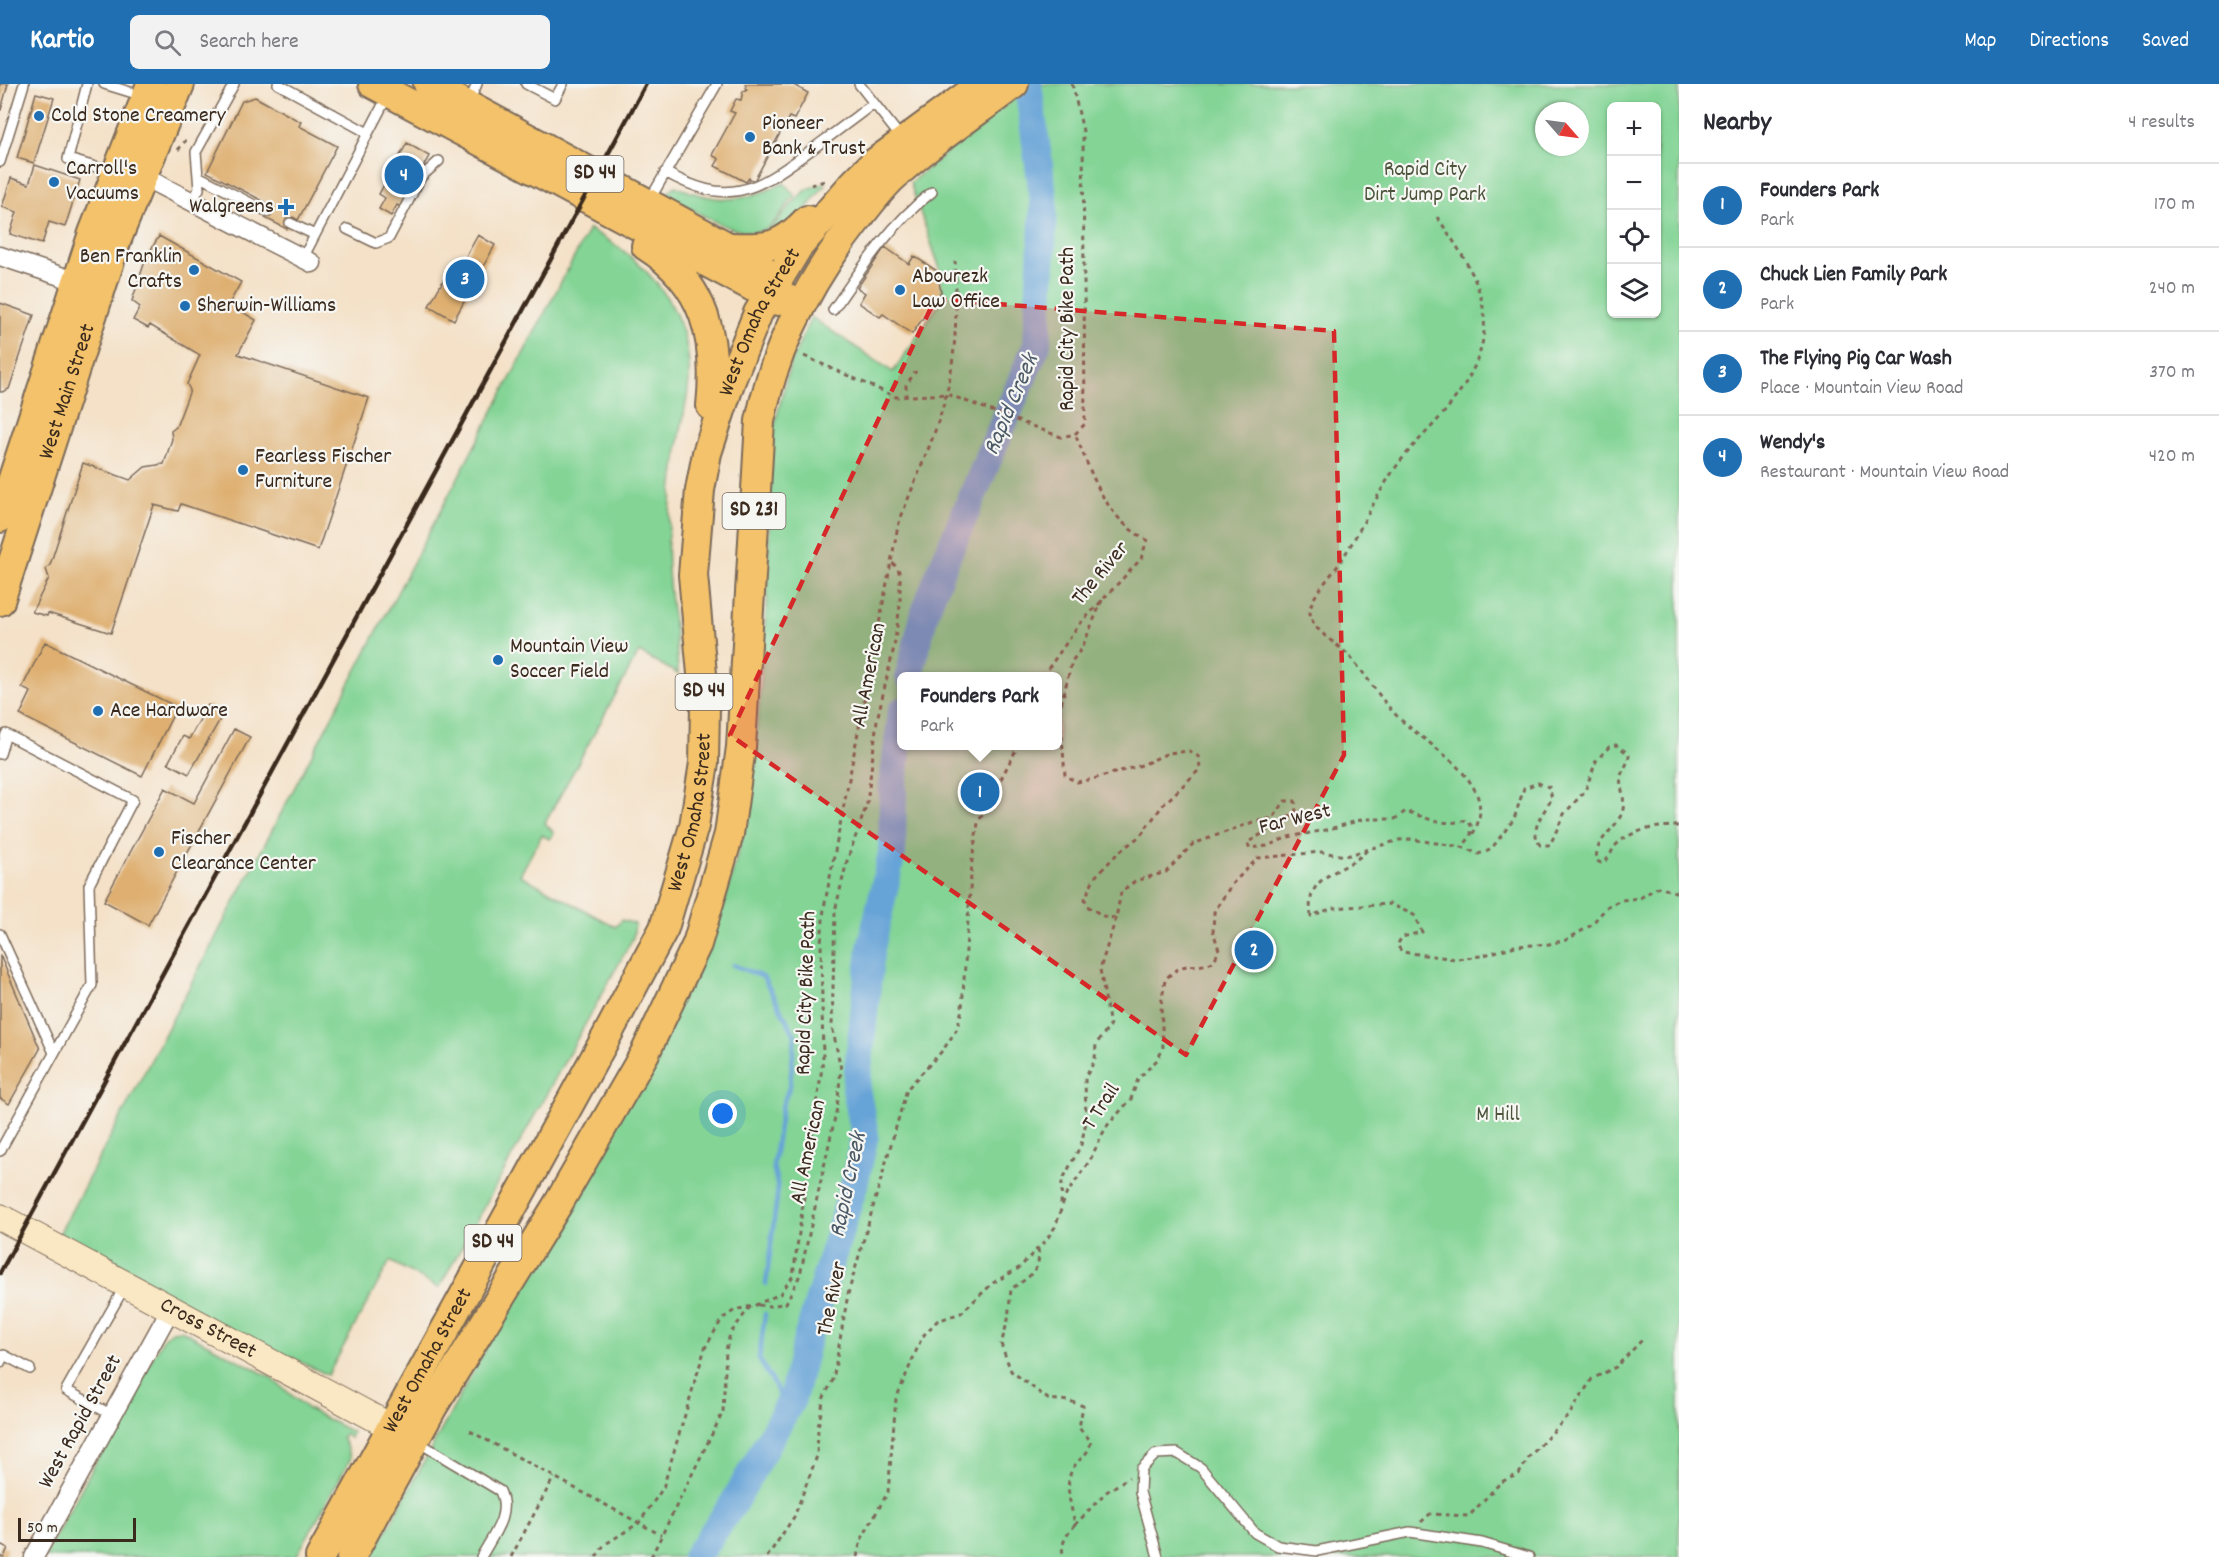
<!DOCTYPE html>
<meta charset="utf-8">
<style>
:root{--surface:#fff;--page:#f2f2f3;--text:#2b2b33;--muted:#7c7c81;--line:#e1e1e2;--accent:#1f6fb2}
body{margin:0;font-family:Dekko,sans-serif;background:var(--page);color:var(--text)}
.controls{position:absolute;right:18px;top:18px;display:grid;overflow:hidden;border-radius:9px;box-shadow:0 2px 4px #0004}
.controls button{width:54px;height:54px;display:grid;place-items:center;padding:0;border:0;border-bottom:2px solid var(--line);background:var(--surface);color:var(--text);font:30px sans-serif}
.compass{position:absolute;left:1535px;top:18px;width:54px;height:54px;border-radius:50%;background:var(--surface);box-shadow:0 2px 4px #0004;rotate:118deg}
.scale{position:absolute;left:18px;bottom:15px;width:118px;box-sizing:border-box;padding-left:6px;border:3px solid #3b2a1e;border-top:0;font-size:16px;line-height:21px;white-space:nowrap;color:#3b2a1e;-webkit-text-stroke:4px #f6f6f2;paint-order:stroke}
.you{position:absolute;left:723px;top:1030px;width:21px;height:21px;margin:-15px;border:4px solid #fff;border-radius:50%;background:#1a73e8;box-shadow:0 0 0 9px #1a73e833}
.badge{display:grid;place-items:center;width:39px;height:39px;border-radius:50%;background:var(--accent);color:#fff;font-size:20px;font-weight:700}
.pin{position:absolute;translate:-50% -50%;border:3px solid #fff;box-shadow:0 2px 6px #0006}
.popup{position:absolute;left:897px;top:588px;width:165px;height:78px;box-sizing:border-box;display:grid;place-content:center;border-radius:9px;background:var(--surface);filter:drop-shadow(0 2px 4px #0005);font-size:20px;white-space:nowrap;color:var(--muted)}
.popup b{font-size:22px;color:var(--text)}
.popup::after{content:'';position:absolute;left:50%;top:100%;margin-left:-12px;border:12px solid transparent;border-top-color:var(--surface)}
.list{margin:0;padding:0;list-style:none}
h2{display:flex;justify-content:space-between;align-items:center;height:78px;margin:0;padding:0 24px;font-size:26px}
h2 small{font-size:20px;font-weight:400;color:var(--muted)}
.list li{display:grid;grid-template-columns:39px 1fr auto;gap:18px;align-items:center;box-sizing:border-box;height:84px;padding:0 24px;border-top:2px solid var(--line)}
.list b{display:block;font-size:22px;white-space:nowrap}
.list p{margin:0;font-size:20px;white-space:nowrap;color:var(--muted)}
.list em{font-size:20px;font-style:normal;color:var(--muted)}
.icon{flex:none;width:33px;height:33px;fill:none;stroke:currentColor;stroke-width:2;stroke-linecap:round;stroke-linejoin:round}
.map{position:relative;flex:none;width:1679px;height:1473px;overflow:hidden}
header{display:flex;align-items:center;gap:36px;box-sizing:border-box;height:84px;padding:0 30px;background:var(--accent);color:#fff}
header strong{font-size:28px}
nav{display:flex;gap:33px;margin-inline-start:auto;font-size:21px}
.search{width:420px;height:54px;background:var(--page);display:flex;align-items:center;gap:15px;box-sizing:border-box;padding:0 21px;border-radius:9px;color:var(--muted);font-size:22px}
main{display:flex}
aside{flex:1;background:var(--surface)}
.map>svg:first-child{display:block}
</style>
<header>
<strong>Kartio</strong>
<div class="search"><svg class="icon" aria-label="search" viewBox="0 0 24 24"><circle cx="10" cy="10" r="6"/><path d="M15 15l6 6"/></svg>Search here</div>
<nav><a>Map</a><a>Directions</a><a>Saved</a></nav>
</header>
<main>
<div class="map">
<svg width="1679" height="1473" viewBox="0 0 1679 1473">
<rect width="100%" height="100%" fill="#f6f6f2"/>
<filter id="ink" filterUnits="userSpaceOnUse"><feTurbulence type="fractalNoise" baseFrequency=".0167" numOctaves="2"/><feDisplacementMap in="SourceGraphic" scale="12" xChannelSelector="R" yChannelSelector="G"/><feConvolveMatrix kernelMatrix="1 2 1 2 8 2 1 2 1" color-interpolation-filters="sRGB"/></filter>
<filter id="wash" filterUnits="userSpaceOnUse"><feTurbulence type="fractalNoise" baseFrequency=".008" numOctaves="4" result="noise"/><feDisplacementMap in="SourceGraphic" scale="24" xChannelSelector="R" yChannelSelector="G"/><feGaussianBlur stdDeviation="1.35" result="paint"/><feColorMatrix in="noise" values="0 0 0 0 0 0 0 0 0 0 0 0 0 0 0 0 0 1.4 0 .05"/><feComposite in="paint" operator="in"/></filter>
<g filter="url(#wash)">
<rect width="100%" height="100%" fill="#f4e1c8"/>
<path fill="#83d495" stroke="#5f7f5a" stroke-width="1.5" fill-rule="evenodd" d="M 1034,0 L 1679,0 L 1679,1473 L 372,1473 L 689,892 L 724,820 L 745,743 L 760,613 L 767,515 L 772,351 L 790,281 L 811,233 L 893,288 L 943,214 L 939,182 L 910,99 L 967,51 ZM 1612,22 L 1656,22 L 1656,230 L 1612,230 ZM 1544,27 L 1580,27 L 1580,63 L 1544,63 ZM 902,592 L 1058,592 L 1058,662 L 902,662 Z
M 784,99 L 795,112 C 785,121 779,136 768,144 C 742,161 690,123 666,110 L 675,102 C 718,120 742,119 784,99 Z
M 826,100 L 794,139 L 766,149 C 785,134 798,100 826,100 Z
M 589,145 C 642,173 685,219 689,281 C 691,307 682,333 679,358 C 674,390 670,422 668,453 C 665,500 677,544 678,590 L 639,568 L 545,739 L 553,748 L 553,751 L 549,755 L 542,751 L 520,791 L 615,843 L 622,836 L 635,840 L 633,854 L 439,1204 L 390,1177 L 328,1291 L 188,1226 L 56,1156 Z
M 181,1246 L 270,1293 L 308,1325 L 352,1348 L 350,1354 L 344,1350 L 342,1353 L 351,1374 L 296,1473 L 44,1473 L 163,1255 L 172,1247 Z"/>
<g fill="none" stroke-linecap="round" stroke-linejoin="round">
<path stroke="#66a3d7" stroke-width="4.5" d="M 733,881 L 763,893 L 795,951 L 790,1001 L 782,1022 L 773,1082 L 778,1104 L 766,1200
M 765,1230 L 759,1275 L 775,1302 L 786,1328"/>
<path stroke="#66a3d7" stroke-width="28" d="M 909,592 L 925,528 L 939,491 L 1037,260 L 1044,119 L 1028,0
M 696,1473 L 733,1420 L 792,1315 L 807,1255 L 854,1101 L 865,1051 L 856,1005 L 871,864 L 892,769 L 893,701 L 902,627"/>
</g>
<g id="blocks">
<path fill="#deaf70" d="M 0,0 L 8,0 L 1,26 L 0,26 Z
M 745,0 L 792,0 L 808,9 L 794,35 L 789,33 L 754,97 L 749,94 L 746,98 L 715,82 L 719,75 L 712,71 L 735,29 L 730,27 L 736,15 L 741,16 L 743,7 L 747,6 Z
M 36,9 L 54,14 L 34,79 L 17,74 Z
M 255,13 L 301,38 L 299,42 L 337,62 L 298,136 L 293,133 L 287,145 L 265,134 L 271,121 L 207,88 L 242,17 Z
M 407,59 L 429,72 L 401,123 L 397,121 L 391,132 L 379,125 L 385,114 L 379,110 Z
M 35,81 L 80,96 L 65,143 L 49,138 L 42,160 L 10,150 L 17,128 L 2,123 L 11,94 L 29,100 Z
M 478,151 L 495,161 L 454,236 L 429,222 L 445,193 L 452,197 Z
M 159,152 L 241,198 L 229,220 L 256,236 L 238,270 L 369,314 L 318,466 L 181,420 L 178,427 L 154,421 L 111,549 L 48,529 L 47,532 L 32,528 L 49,494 L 46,485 L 50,481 L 83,379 L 130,396 L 145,383 L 164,380 L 172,355 L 171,347 L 176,343 L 190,306 L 187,300 L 200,271 L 150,241 L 148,244 L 133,236 L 140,223 L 132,217 L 146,174 Z
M 885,163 L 909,180 L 914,172 L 937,187 L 941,208 L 912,250 L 883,230 L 880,233 L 859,219 L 865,209 L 857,204 Z
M 0,219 L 34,231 L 9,305 L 2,308 L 0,308 Z
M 45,558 L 177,623 L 142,692 L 20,631 L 31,608 L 22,604 Z
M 208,621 L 223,630 L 189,690 L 168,679 L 183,652 L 189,655 Z
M 234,645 L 250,653 L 148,841 L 104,817 L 165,704 L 194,719 Z
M 0,871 L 40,965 L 9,1020 L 0,1014 Z
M 0,1460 L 8,1464 L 4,1473 L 0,1473 Z"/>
</g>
</g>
<g filter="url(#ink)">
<use href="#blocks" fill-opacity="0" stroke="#7c6a5a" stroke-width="1.5"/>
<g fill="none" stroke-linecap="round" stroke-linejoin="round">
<defs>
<path id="lane" d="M 87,0 L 68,75 L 113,88
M 104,0 L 143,12
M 278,0 L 368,49
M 526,0 L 555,15 L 563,0
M 859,0 L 902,55
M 468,20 L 477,0
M 0,78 L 24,0
M 665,88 C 728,123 754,108 807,69 C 830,52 852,36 874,19
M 198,92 L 268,128
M 192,117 L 199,105 L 196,68 L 234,0
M 649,117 L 717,0
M 290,139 L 315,151
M 347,145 L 376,159 L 389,154 L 421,93 L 439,77
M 303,174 L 388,11
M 833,226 C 863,182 890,141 932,108
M 0,670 L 6,650 L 133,716 L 89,801 L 92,901 L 0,1067
M 0,850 L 54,969
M 0,1279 L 4,1271 L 30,1285
M 112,1331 L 66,1306 L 125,1202
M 418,1358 L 500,1407 C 511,1431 493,1451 481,1473
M 1158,1473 L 1140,1408 L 1141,1385 L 1156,1370 L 1177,1369 L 1201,1384 L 1255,1449 L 1278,1462 L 1317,1467 L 1410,1448 L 1482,1459 L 1529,1473"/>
<path id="street" d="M 134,88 L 312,179
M 0,172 L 87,201
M 34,1473 L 170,1226"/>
<g id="secondary">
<path id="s1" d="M 0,1133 L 410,1353"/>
</g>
<g id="primary">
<path d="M 373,0 L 751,202 L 772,212 L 785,213"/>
<path d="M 428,0 L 747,173 C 765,185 775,196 778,217"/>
<path d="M 646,162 C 706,200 718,255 711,322"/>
<path d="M 730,163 C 766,164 780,165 807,136"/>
<path d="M 0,434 L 93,149 L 151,0"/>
<path id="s2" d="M 0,517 L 117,155 L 180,0"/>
<path id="s3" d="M 320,1473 L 603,959 L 664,844 L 694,742 L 704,679 L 705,623 L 693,491 L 700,406 L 707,369 L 731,296 L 758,229 L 798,163 L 854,99 L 873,80 L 982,0"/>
<path d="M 351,1473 L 432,1324 L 558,1120 L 645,969 L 697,860 L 729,750 L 741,663 L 760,337 C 775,262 809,197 856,137 C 867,123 878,108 891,95 C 928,60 973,31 1014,0"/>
</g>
</defs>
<use href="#lane" stroke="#7c6a5a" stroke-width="12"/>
<use href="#street" stroke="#7c6a5a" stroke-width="21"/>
<use href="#secondary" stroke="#7c6a5a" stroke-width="28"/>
<use href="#primary" stroke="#7c6a5a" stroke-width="32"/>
<path stroke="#7c6a5a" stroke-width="3" stroke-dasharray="4.5 4.5" stroke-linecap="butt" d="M 178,66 L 186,56
M 811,101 L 825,97
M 1437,133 C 1483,198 1508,245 1453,317 C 1438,338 1418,355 1402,375 C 1379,404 1364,441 1344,472 C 1336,487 1316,506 1311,521 C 1304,544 1336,557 1349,572 C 1367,591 1379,614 1397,632 C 1425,661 1505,699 1472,751
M 804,272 L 896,313 L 947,310 L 1061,353 L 1075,350 L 1085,340 L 1083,47 L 1072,0
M 906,314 L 906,301 L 916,287
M 1102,516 L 1082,564 L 1072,577 L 1060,625 L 1065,692 L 1077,698 L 1093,695 L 1142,681 L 1168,669 L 1189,667 L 1199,673 L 1200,685 L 1163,721 L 1140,752 L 1119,768 L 1094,794 L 1085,815 L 1087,822 L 1105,833 L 1116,834 L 1121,808 L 1135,797 L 1166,788 L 1193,760 L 1253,738 L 1273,734 L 1285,717 L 1295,717 L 1296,729 L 1247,759 L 1250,764 L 1267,762 L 1288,753 L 1326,746 L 1364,735 L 1395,735 L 1406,727 C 1426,734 1444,743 1466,736 L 1471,741 L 1471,752 L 1462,763 L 1479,770 L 1492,764 L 1514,735 L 1524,704 L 1538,699 L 1549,703 L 1552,714 C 1545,728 1528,744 1540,761 L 1550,761 L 1564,730 L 1585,707 L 1596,677 L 1609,663 L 1616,661 L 1629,670 C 1629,679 1624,683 1621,691 C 1618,703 1629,717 1620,733 C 1613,747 1593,758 1597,777 L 1601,779 C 1610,776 1610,768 1616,761 C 1632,745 1658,742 1679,742
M 1043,592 L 1079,541 L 1141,475 L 1147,456 C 1104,433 1093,392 1075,350
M 1367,766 C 1345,791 1304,787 1311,832 L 1333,824 L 1390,820 L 1414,831 L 1422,848 L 1402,853 L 1397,861 L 1402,868 L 1456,875 L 1481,872 L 1515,862 L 1549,860 L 1566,856 L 1590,842 L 1608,822 L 1621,816 L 1640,814 L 1658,803 L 1679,809
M 1061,1120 L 1062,1097 L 1081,1061 L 1086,1038 L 1085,994 L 1095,976 L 1096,960 L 1110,942 L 1100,885 L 1116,834
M 1038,1165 C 1042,1188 1027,1194 1011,1205 L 1008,1236 L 1001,1260 L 1011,1287 L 1048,1315 L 1070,1317 L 1083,1322 L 1079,1344 L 1091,1357 C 1089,1371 1080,1373 1073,1384 C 1063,1401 1072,1423 1075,1441 C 1067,1450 1059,1461 1064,1473
M 758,1221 L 771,1222 L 786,1219 L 800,1191 L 837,1024 L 841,985 L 832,942 L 835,827 L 847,777 L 867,720 L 877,636 L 894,563 L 900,521 L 900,492 L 898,484 L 891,478
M 470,1347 L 661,1451
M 1421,1438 L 1430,1430 L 1469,1432 L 1501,1398 L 1519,1390 L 1529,1373 L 1569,1331 L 1592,1295 L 1616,1283 L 1643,1255
M 1075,1441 L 1105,1409 L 1129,1393
M 511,1473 L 554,1393
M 596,1473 L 604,1461 L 639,1439 L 663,1404 L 705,1264 L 722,1235 L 735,1226 L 752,1222
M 651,1473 L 723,1328 L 726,1266 L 730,1250 L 749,1224 L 780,1210 L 793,1192 L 823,976 L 821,859 L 824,824 L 898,442 C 913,398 935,356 946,311 C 957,268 957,221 955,177
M 767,1473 L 794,1433 L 817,1372 L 818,1343 L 824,1313 L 833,1296 L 848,1210 L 907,1005 L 943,966 L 957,945 L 962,925 L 972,777 L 978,739 L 1018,662
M 857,1473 L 861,1456 L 888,1408 L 896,1315 L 922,1253 L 937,1237 L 961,1229 L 993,1199 L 1019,1184 L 1047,1155 L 1055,1143 L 1066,1111 L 1090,1076 L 1106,1043 L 1131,1015 L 1138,995 L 1157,976 L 1163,965 L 1161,921 L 1165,896 C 1186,872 1197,888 1214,877 L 1219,866 L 1213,847 L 1214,828 L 1232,800 L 1258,774 L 1321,768 L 1346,772 L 1399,756 L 1410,755 L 1462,763"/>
<use href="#lane" stroke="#fff" stroke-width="9"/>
<use href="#street" stroke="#fff" stroke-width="18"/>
<use href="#secondary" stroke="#fae7c3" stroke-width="26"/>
<use href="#primary" stroke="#f3c26a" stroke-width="28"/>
<path stroke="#3b2a1e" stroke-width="4.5" d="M 0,1189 L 646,0"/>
</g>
</g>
<path fill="#d62828" fill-opacity="0.2" stroke="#d62828" stroke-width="4.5" stroke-dasharray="12 8" stroke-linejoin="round" d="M 935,215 L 1334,247 L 1344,671 L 1186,971 L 730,651 Z"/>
<g fill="#1f6fb2" stroke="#f6f6f2" stroke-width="2">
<circle cx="39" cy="32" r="6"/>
<circle cx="750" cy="53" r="6"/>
<circle cx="54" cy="98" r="6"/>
<path d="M283 114h6v6h6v6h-6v6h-6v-6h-6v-6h6z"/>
<circle cx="194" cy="186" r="6"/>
<circle cx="900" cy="206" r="6"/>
<circle cx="185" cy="222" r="6"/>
<circle cx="243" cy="386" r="6"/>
<circle cx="498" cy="576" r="6"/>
<circle cx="98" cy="627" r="6"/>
<circle cx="159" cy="768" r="6"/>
</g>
<g text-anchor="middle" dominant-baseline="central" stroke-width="4.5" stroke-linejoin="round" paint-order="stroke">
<g fill="#f6f6f2" stroke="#73675e" stroke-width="1.5">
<rect x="566.5" y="72" width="57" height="36" rx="4.5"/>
<rect x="722.5" y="409" width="63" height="36" rx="4.5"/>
<rect x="675.5" y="590" width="57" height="36" rx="4.5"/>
<rect x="464.5" y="1141" width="57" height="36" rx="4.5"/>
</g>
<g font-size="21" font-weight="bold" fill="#3b2a1e">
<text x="595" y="90">SD 44</text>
<text x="754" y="427">SD 231</text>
<text x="704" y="608">SD 44</text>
<text x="493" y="1159">SD 44</text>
</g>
<g font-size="22" fill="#3b2a1e" stroke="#f6f6f2" text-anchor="start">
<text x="51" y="32">Cold Stone Creamery</text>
<text x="762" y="40">Pioneer<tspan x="762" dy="25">Bank &amp; Trust</tspan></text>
<text x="66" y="85">Carroll's<tspan x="66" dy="25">Vacuums</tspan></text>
<text x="274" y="123" text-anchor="end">Walgreens</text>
<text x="182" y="173" text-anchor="end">Ben Franklin<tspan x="182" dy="25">Crafts</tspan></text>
<text x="912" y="193">Abourezk<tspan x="912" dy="25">Law Office</tspan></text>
<text x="197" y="222">Sherwin-Williams</text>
<text x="255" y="373">Fearless Fischer<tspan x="255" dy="25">Furniture</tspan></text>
<text x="510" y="563">Mountain View<tspan x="510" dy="25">Soccer Field</tspan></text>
<text x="110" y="627">Ace Hardware</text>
<text x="171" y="755">Fischer<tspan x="171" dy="25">Clearance Center</tspan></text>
</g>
<g font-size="22" fill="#4d543c" stroke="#f6f6f2">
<text x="1425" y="86">Rapid City<tspan x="1425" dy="25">Dirt Jump Park</tspan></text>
<text x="1498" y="1031">M Hill</text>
</g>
<g font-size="22" fill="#3b2a1e" stroke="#f6f6f2">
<text stroke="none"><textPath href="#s3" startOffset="1340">West Omaha Street</textPath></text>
<text transform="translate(1068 245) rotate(-90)">Rapid City Bike Path</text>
<text stroke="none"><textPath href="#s2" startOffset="220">West Main Street</textPath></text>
<text transform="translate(1101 490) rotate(-50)">The River</text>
<text transform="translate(870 591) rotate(-79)">All American</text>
<text stroke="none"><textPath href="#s3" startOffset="836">West Omaha Street</textPath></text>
<text transform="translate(1295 736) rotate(-14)">Far West</text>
<text transform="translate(807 909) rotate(-88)">Rapid City Bike Path</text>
<text transform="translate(1102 1023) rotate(-57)">T Trail</text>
<text transform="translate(809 1068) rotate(-78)">All American</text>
<text transform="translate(833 1215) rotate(-78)">The River</text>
<text stroke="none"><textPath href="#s1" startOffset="236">Cross Street</textPath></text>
<text stroke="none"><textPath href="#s3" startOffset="224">West Omaha Street</textPath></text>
<text transform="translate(81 1338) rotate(-61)">West Rapid Street</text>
</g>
<g font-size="24" font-style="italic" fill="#4c5a68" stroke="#f6f6f2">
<text transform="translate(1012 321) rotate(-67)">Rapid Creek</text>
<text transform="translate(849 1101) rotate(-78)">Rapid Creek</text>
</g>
</g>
</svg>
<div class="controls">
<button>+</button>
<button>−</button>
<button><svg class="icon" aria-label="locate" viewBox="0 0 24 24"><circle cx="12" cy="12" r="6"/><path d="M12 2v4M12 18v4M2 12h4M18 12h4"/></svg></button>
<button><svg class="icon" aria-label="layers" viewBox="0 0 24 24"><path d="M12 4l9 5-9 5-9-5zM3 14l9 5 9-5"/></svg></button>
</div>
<svg class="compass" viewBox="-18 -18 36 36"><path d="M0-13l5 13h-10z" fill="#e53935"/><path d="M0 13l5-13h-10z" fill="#7c7c81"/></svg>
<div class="scale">50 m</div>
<div class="you"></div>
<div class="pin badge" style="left:980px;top:708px">1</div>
<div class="popup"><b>Founders Park</b>Park</div>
<div class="pin badge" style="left:1254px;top:866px">2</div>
<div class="pin badge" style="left:465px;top:195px">3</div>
<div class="pin badge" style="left:404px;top:91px">4</div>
</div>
<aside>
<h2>Nearby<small>4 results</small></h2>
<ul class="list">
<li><span class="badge">1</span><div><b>Founders Park</b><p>Park</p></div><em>170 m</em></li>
<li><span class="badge">2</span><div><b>Chuck Lien Family Park</b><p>Park</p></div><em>240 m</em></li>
<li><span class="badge">3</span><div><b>The Flying Pig Car Wash</b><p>Place · Mountain View Road</p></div><em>370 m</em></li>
<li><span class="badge">4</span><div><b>Wendy's</b><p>Restaurant · Mountain View Road</p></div><em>420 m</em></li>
</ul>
</aside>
</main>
